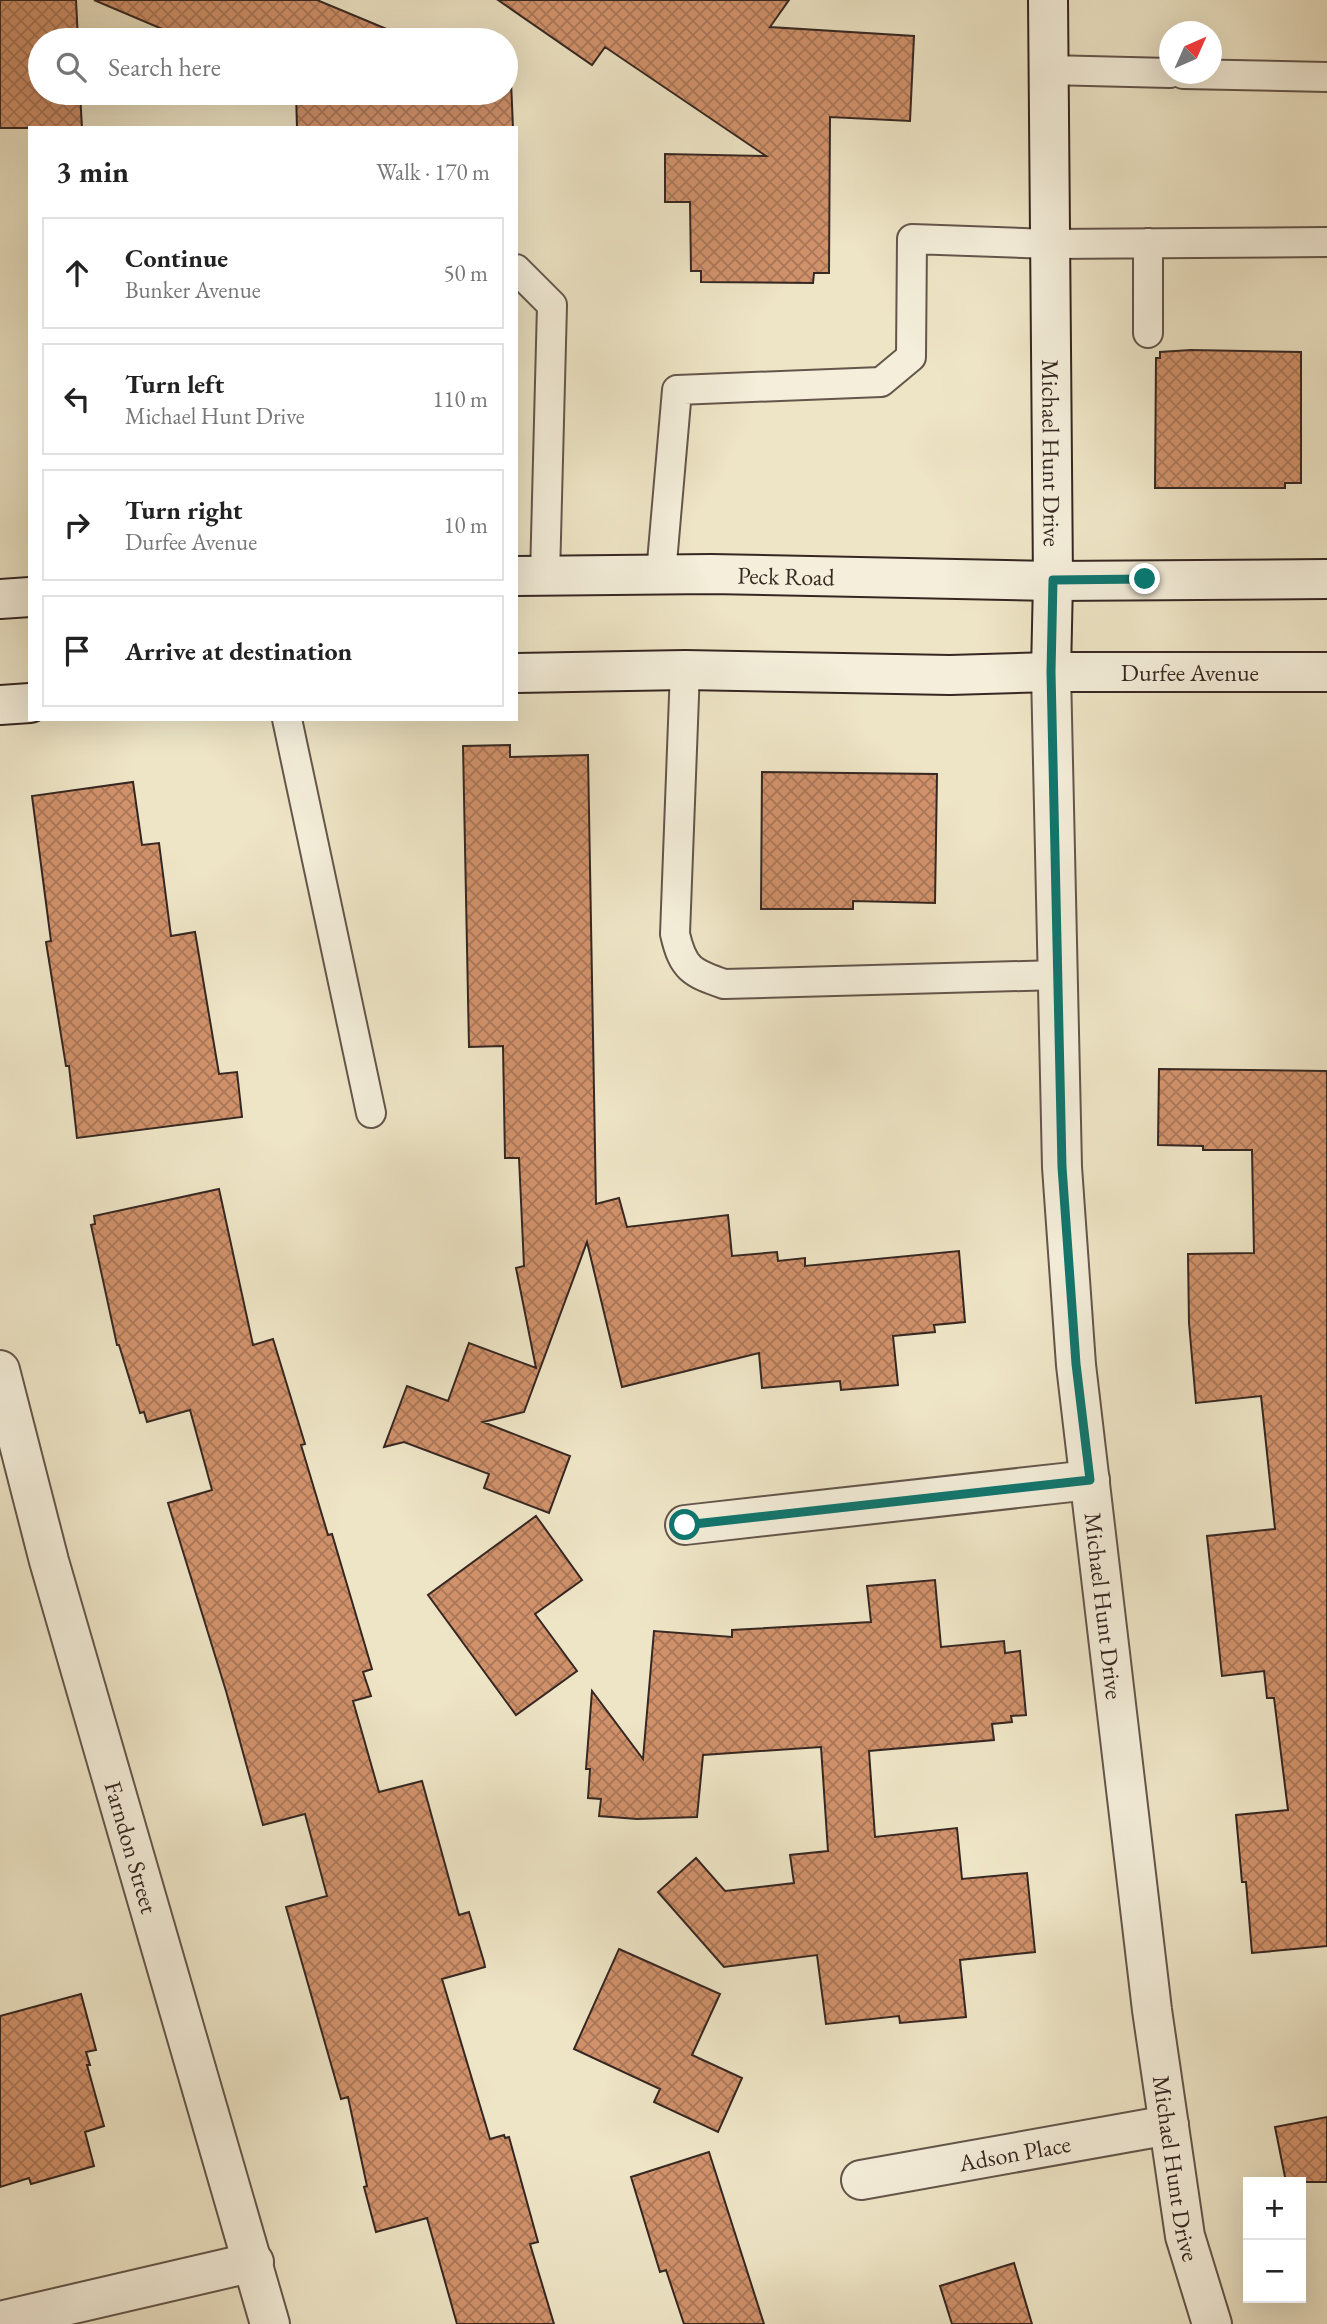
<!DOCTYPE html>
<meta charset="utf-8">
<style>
:root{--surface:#fff;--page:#f6f6f6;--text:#222;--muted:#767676;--line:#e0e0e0}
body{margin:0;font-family:"EB Garamond",serif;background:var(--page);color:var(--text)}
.controls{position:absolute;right:21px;bottom:21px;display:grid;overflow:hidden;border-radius:0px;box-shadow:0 7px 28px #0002}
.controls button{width:63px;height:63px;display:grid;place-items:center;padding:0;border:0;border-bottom:2px solid var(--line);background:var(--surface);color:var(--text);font:35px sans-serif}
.compass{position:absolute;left:1159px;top:21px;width:63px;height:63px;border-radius:50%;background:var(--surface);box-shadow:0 7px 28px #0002;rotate:45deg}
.stop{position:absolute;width:21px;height:21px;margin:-16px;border:5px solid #0f766e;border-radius:50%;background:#fff}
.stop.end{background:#0f766e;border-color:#fff;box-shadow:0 2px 7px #0008}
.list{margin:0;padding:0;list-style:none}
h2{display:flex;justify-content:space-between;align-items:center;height:91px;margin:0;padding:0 28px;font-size:30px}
h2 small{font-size:23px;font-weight:400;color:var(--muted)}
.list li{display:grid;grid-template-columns:46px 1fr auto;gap:21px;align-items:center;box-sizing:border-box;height:112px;margin:0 14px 14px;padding:0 14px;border:2px solid var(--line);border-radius:0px}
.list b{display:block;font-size:26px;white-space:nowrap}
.list p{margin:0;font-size:23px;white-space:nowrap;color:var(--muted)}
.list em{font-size:23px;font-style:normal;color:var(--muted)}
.icon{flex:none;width:38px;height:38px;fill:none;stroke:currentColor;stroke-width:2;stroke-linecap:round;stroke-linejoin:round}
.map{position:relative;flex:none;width:1327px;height:2324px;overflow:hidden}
.search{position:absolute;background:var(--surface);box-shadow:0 7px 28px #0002;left:28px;top:28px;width:490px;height:77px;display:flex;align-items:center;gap:18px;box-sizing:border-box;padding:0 24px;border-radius:38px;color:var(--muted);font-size:26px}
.panel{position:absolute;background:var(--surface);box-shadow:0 7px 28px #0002;left:28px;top:126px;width:490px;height:595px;border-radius:0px}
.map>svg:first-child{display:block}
</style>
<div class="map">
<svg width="1327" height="2324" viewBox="0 0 1327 2324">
<defs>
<pattern id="building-cross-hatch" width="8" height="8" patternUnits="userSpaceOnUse" patternTransform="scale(1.75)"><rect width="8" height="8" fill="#d1926b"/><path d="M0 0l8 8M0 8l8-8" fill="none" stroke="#aa7758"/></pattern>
</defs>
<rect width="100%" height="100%" fill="#eee5c6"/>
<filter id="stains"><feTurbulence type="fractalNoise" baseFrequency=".00286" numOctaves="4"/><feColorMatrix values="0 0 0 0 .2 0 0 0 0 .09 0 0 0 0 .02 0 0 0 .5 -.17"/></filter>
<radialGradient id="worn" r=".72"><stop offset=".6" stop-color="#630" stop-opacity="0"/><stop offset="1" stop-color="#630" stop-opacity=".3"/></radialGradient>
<path fill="url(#building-cross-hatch)" stroke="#362722" stroke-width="2" d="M 0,0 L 76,0 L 78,40 L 40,40 L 40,93 L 80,93 L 82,128 L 0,128 Z
M 94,0 L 317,0 L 413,40 L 188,40 Z
M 498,0 L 789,0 L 770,27 L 914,36 L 910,121 L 830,117 L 829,273 L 814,273 L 813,283 L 701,282 L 701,271 L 691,271 L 690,202 L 665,202 L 665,154 L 766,156 L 605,47 L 592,65 Z
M 506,79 L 511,81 L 513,128 L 297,128 L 296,93 L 506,93 Z
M 1191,350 L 1301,352 L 1301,483 L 1285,483 L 1285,488 L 1155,488 L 1156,358 L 1160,358 L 1160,352 Z
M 510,745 L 510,757 L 588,755 L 596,1204 L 619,1198 L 627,1227 L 728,1215 L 732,1256 L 777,1252 L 778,1261 L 805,1258 L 805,1266 L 959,1251 L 965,1322 L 934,1325 L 935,1332 L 893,1336 L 898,1385 L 841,1390 L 840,1381 L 762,1388 L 759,1353 L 622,1387 L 587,1242 L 524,1412 L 483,1422 L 570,1456 L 549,1513 L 484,1488 L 489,1474 L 404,1442 L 384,1447 L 407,1386 L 448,1401 L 469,1343 L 536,1368 L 516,1268 L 524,1266 L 519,1158 L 505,1158 L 503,1046 L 469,1047 L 463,746 Z
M 762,772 L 937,774 L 935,903 L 853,901 L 853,909 L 761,909 Z
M 133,782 L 142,845 L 159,843 L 171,936 L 195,932 L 219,1074 L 237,1072 L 242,1117 L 77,1138 L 69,1066 L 66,1066 L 46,942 L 51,941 L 32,796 Z
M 1159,1069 L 1327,1071 L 1327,1946 L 1252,1953 L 1246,1882 L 1242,1882 L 1236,1815 L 1288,1810 L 1274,1698 L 1267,1698 L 1264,1671 L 1222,1676 L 1207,1536 L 1275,1529 L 1261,1396 L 1196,1403 L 1189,1323 L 1188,1254 L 1254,1253 L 1252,1150 L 1203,1150 L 1203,1146 L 1158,1145 Z
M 219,1189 L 253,1345 L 273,1339 L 305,1444 L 301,1445 L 328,1535 L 332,1534 L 372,1669 L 363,1672 L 371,1696 L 353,1701 L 379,1792 L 422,1781 L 459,1915 L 469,1912 L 484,1962 L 485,1967 L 442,1979 L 490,2139 L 504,2135 L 505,2138 L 509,2137 L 538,2242 L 530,2244 L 554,2324 L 457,2324 L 427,2218 L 376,2232 L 364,2187 L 367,2186 L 348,2097 L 341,2099 L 286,1907 L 327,1896 L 305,1814 L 263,1825 L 226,1691 L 168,1503 L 212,1490 L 190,1410 L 147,1422 L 144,1412 L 140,1413 L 119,1345 L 117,1345 L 91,1225 L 95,1224 L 94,1216 Z
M 536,1516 L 582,1580 L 535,1614 L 577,1671 L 516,1715 L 428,1595 Z
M 935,1580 L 941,1647 L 1004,1641 L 1005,1653 L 1020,1651 L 1026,1715 L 1011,1716 L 1012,1722 L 992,1724 L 994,1740 L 869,1751 L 875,1837 L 957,1828 L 962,1879 L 1027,1873 L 1035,1952 L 960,1960 L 966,2017 L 900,2023 L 899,2016 L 826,2024 L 817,1955 L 724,1967 L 658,1892 L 696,1858 L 725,1891 L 794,1883 L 790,1855 L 828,1851 L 821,1747 L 703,1755 L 697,1817 L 637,1819 L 599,1816 L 601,1799 L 588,1798 L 590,1769 L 586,1769 L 592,1691 L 643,1759 L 654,1631 L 732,1637 L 732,1630 L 871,1622 L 867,1586 Z
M 619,1949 L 720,1994 L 692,2055 L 742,2078 L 718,2132 L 654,2102 L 660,2089 L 574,2049 Z
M 81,1994 L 96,2050 L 86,2052 L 90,2065 L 87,2065 L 104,2126 L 85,2132 L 94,2166 L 31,2184 L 29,2178 L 0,2187 L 0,2016 Z
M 1327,2117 L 1327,2182 L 1286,2182 L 1275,2127 Z
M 709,2152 L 764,2324 L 684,2324 L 666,2270 L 660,2272 L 631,2177 Z
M 1014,2263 L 1032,2324 L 952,2324 L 940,2286 Z"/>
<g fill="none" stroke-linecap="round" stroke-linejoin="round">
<defs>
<path id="lane" d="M 1048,70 L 1170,73
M 1183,74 L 1327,77
M 1148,243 L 1148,333
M 516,269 L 552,305 L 545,576
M 661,574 L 677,390 L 881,382 L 911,357 L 912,239 L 1050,244 L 1327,242
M 685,670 L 675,934 C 683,969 692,973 724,984 L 1058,975
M 287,719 L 371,1113"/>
<g id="street">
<path id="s1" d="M 1051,672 L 1062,1167 L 1076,1365 L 1152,2010 L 1185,2236 L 1212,2324"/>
<path id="s2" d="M 0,1370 L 49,1561 L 270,2324"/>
<path d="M 685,1525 L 1090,1480"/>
<path id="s3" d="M 861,2180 L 1169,2125"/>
<path d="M 0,2321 L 254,2262"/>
</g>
<g id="secondary">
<path id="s4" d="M 1048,0 L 1053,581 L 1051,672"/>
<path id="s5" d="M 516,576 L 711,574 L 1053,581 L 1327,579"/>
<path d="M 0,599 L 30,597"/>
<path id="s6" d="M 516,673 L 685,670 L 950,675 L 1051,672 L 1327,672"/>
<path d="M 0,705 L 30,703"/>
</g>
</defs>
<use href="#lane" stroke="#64564b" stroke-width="32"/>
<use href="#street" stroke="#64564b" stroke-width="42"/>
<use href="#secondary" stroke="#362722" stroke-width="42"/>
<use href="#lane" stroke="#f4eeda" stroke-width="28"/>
<use href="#street" stroke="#f4eeda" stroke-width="38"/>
<use href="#secondary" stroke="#f4eeda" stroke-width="38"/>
</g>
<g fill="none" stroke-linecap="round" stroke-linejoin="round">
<path stroke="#0f766e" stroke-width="9" d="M 685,1525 L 1090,1480 L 1076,1364 L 1062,1167 L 1051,672 L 1053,580 L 1145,579"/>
</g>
<g text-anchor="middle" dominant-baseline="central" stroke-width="7" stroke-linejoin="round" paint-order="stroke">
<g font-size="24" fill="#362722" stroke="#f4eeda">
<text stroke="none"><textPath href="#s4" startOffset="453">Michael Hunt Drive</textPath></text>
<text stroke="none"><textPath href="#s5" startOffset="270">Peck Road</textPath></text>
<text stroke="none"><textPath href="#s6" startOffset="674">Durfee Avenue</textPath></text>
<text stroke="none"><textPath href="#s1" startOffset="936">Michael Hunt Drive</textPath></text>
<text stroke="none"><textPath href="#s2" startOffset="495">Farndon Street</textPath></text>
<text stroke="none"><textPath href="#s3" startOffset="156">Adson Place</textPath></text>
<text stroke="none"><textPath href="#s1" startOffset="1503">Michael Hunt Drive</textPath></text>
</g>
</g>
<rect width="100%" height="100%" filter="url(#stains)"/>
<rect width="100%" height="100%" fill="url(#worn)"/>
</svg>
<div class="controls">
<button>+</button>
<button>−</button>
</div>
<svg class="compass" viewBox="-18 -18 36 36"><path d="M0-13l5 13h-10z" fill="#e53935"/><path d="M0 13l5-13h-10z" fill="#767676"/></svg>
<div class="stop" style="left:685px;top:1525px"></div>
<div class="stop end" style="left:1145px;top:579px"></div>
<div class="search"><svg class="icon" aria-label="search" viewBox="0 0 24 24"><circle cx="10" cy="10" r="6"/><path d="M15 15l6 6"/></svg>Search here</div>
<section class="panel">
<h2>3 min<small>Walk · 170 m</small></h2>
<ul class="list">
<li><svg class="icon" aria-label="ahead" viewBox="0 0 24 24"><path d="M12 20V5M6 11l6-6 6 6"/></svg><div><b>Continue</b><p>Bunker Avenue</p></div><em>50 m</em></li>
<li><svg class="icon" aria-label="left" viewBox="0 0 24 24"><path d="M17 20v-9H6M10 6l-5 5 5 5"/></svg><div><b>Turn left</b><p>Michael Hunt Drive</p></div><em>110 m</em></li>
<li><svg class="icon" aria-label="right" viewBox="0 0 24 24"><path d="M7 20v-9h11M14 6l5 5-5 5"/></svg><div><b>Turn right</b><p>Durfee Avenue</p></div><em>10 m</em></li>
<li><svg class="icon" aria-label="arrive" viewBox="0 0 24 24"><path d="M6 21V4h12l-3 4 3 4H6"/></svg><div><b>Arrive at destination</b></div></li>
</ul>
</section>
</div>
